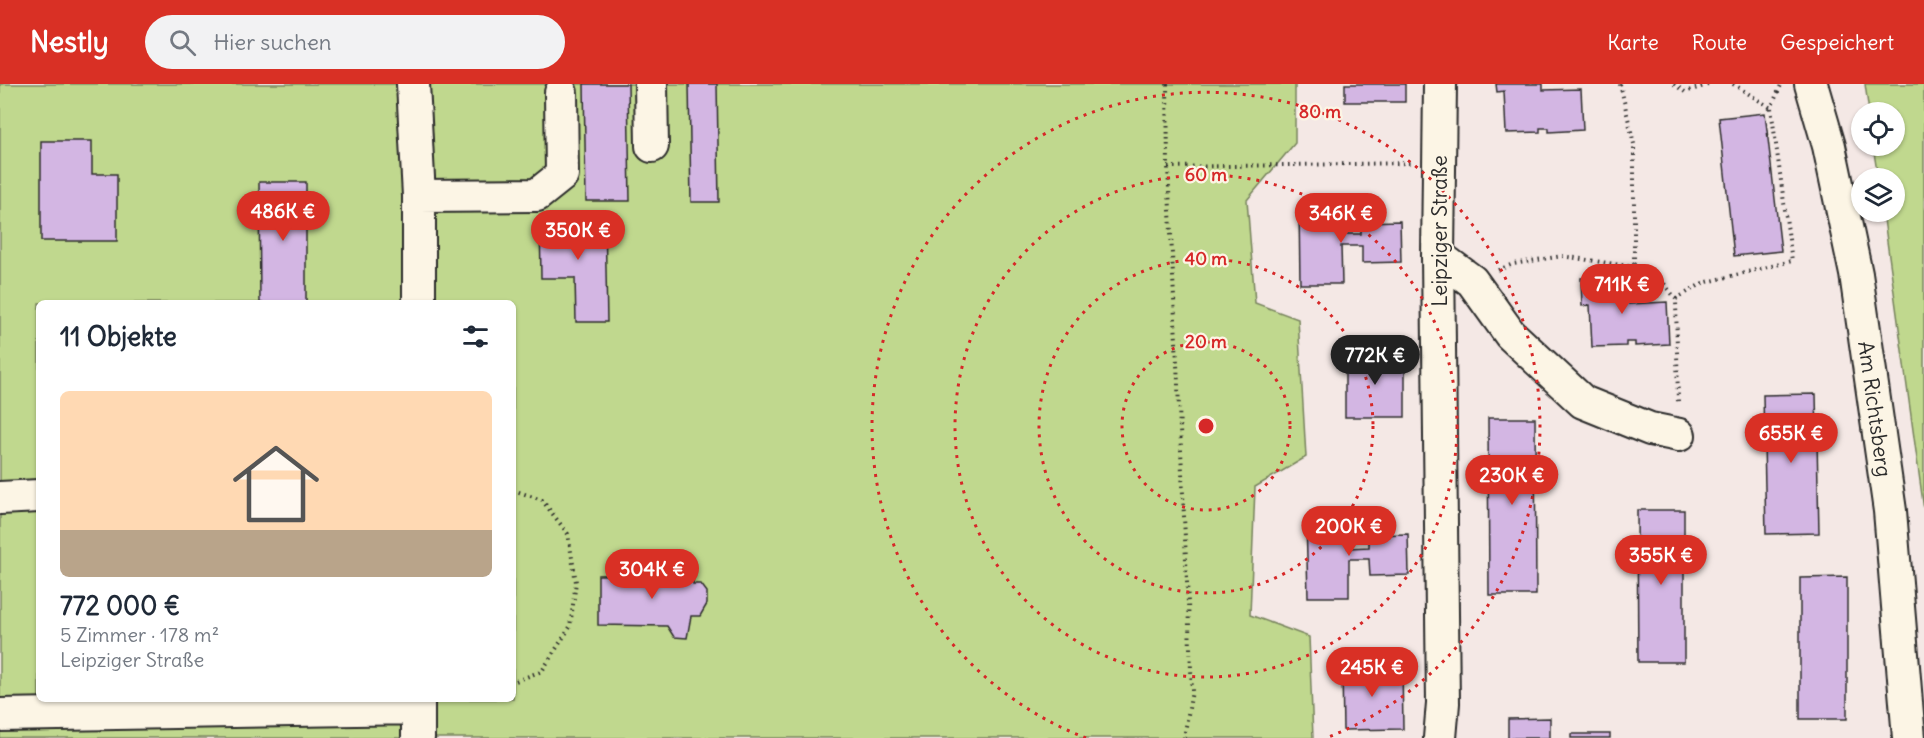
<!DOCTYPE html>
<html lang="de">
<meta charset="utf-8">
<style>
body{margin:0;font-family:Delius,sans-serif;background:#f2f2f3;color:#1f2937;height:100vh;display:flex;flex-direction:column;font-size:22px;white-space:nowrap}
*{box-sizing:border-box;margin:0}
p{font-size:20px;color:#747a83}
.icon{flex:none;width:33px;height:33px;fill:none;stroke:currentColor;stroke-width:2;stroke-linecap:round;stroke-linejoin:round}
.map{position:relative;flex:1;overflow:hidden}
.details{position:absolute;left:36px;top:216px;width:480px;height:402px;display:flex;flex-direction:column;background:#fff;border-radius:9px;box-shadow:0 2px 4px #0004}
.details>*{flex:none}
.buttons{position:absolute;left:1851px;top:18px;display:grid;gap:12px}
.buttons a{display:grid;place-items:center;width:54px;height:54px;border-radius:50%;background:#fff;box-shadow:0 2px 4px #0004;font-size:30px}
.price{position:absolute;translate:-50% -51px;padding:0 14px;border-radius:21px;background:#d93025;color:#fff;font-size:20px;line-height:39px;filter:drop-shadow(0 2px 3px #0008)}
.price::after{content:'';position:absolute;left:50%;top:36px;width:18px;height:14px;margin-left:-9px;background:inherit;clip-path:polygon(0 0,100% 0,50% 100%)}
.price.active{background:#222;color:#fff}
ul{padding:0;list-style:none}
li{display:grid;align-content:center;gap:12px;height:318px;padding:0 24px}
li span{display:grid;place-items:center;height:186px;border-radius:9px;color:#555}
li>.icon{margin-inline-start:auto}
span .icon{width:108px;height:108px;fill:#fffc;stroke-width:1}
li b{font-size:26px}
h2{display:flex;justify-content:space-between;align-items:center;height:72px;padding:0 24px;font-size:26px}
header{display:flex;align-items:center;gap:36px;box-sizing:border-box;height:84px;padding:0 30px;background:#d93025;color:#fff}
header strong{font-size:28px}
nav{display:flex;gap:33px;margin-inline-start:auto;font-size:21px}
.search{width:420px;height:54px;background:#f2f2f3;display:flex;align-items:center;gap:15px;box-sizing:border-box;padding:0 21px;border-radius:33px;color:#747a83;font-size:22px}
.map>svg:first-child{display:block}
.green{fill:#c0d88e;stroke:#76825c;stroke-width:1.5;fill-rule:evenodd}
.building{fill:#d3b6e3;stroke:#2b2b2b;stroke-width:1.5}
.lines{fill:none;stroke-linecap:round;stroke-linejoin:round}
.minor-casing{stroke:#2b2b2b;stroke-width:36}
.path{stroke:#2b2b2b;stroke-width:4;stroke-dasharray:1.5 4.5;stroke-linecap:butt}
.minor{stroke:#fcf5e5;stroke-width:32}
.ring{fill:none;stroke:#d62828;stroke-width:3;stroke-dasharray:3 6}
.labels{text-anchor:middle;dominant-baseline:central;stroke-width:4.5;stroke-linejoin:round;paint-order:stroke}
.street-label{font-size:21px;fill:#2b2b2b;stroke:#fcf5e5}
.centre{fill:#d62828;stroke:#fcf5e5;stroke-width:3}
.ring-label{font-size:18px;text-anchor:middle;font-weight:bold;fill:#d62828;stroke:#fcf5e5;stroke-width:4.5;stroke-linejoin:round;paint-order:stroke}
</style>
<header>
<strong>Nestly</strong>
<div class="search"><svg class="icon" aria-label="search" viewBox="0 0 24 24"><circle cx="10" cy="10" r="6"/><path d="M15 15l6 6"/></svg>Hier suchen</div>
<nav><a>Karte</a><a>Route</a><a>Gespeichert</a></nav>
</header>
<div class="map">
<svg width="1924" height="654" viewBox="0 0 1924 654">
<rect width="100%" height="100%" fill="#f4e8e5"/>
<filter id="ink" filterUnits="userSpaceOnUse"><feTurbulence type="fractalNoise" baseFrequency=".0167" numOctaves="2"/><feDisplacementMap in="SourceGraphic" scale="12" xChannelSelector="R" yChannelSelector="G"/><feConvolveMatrix kernelMatrix="1 2 1 2 8 2 1 2 1" color-interpolation-filters="sRGB"/></filter>
<g filter="url(#ink)">
<path class="green" d="M0,0H1295V59L1247,116L1255,219L1298,235L1306,373L1255,403L1250,531L1309,553L1313,654H0ZM39,219H513V615H39Z
M1865,0H1924V426L1883,128H1894V94H1878L1873,62H1894V28H1869Z"/>
<path class="building" d="M584,0H628L630,117H586Z
M689,0H717L719,118H691Z
M1345,0H1405V18H1345Z
M1496,0H1543V6L1581,5L1583,46L1549,48V44H1540V48L1506,49L1504,7L1497,8Z
M1765,29L1781,167L1734,172L1719,34Z
M41,57H92V90H117V157H41Z
M259,98H306V219H260Z
M1299,122H1340L1341,150H1361V138L1400,137L1401,178L1362,179V162H1341L1342,200H1300Z
M605,133L607,238H576L575,194H541L540,134Z
M1628,192L1629,220L1667,218L1669,260L1635,262V258H1626V262L1592,263L1590,221L1582,222L1581,194Z
M1345,271H1405V333H1345Z
M1816,310L1819,449L1766,450L1763,311Z
M1488,334H1535L1536,511H1489Z
M1637,426H1684V578H1638Z
M1306,435H1348V464L1369,463V451L1408,450L1409,491L1370,492L1369,475H1349V513H1308Z
M687,480L693,490V500H701L707,508V520L700,532H691L687,554L674,553L667,542L598,541V491L666,490L675,481Z
M1847,493V635H1800V494Z
M1402,583L1403,645L1343,646L1342,584Z
M1550,634V654H1508V635Z
M1571,650H1610V654H1571Z"/>
<g class="lines">
<g class="minor-casing">
<path id="minor" d="M413,0L419,112V219
M651,0L652,62
M1811,0L1829,62L1856,190L1890,427L1909,654
M419,112L537,111L562,91L561,9
M1438,172L1472,197L1510,250L1583,318L1650,345L1679,351
M0,414L39,412
M418,615V654
M0,631L418,624
M1440,654L1443,619L1438,172L1440,0"/>
</g>
<path class="path" d="M1167,0L1168,83L1192,607L1184,654
M1620,0L1634,60V183
M1674,0L1685,8L1711,0
M1733,0L1771,24
M1168,83L1411,79
M1498,186L1513,180L1562,172L1634,183L1659,193L1676,215L1678,320
M1676,215L1703,199L1792,177L1771,24L1781,1
M513,406L542,416L568,450L576,498L570,543L542,587L513,598"/>
<use href="#minor" class="minor"/>
</g>
</g>
<g class="ring">
<circle cx="1206" cy="342" r="84"/>
<circle cx="1206" cy="342" r="167"/>
<circle cx="1206" cy="342" r="251"/>
<path d="M1086 654A334 334 0 1 1 1326 654"/>
</g>
<g class="labels">
<g class="street-label">
<text transform="translate(1439 147) rotate(-90)">Leipziger Straße</text>
<text transform="translate(1875 325) rotate(82)">Am Richtsberg</text>
</g>
</g>
<circle cx="1206" cy="342" r="9" class="centre"/>
<g class="ring-label">
<text x="1320" y="34">80 m</text>
<text x="1206" y="97">60 m</text>
<text x="1206" y="181">40 m</text>
<text x="1206" y="264">20 m</text>
</g>
</svg>
<div class="buttons">
<a><svg class="icon" aria-label="locate" viewBox="0 0 24 24"><circle cx="12" cy="12" r="6"/><path d="M12 2v4M12 18v4M2 12h4M18 12h4"/></svg></a>
<a><svg class="icon" aria-label="layers" viewBox="0 0 24 24"><path d="M12 4l9 5-9 5-9-5zM3 14l9 5 9-5"/></svg></a>
</div>
<b class="price" style="left:283px;top:158px">486K €</b>
<b class="price" style="left:1341px;top:160px">346K €</b>
<b class="price" style="left:578px;top:177px">350K €</b>
<b class="price" style="left:1622px;top:231px">711K €</b>
<b class="price active" style="left:1375px;top:302px">772K €</b>
<b class="price" style="left:1791px;top:380px">655K €</b>
<b class="price" style="left:1512px;top:422px">230K €</b>
<b class="price" style="left:1349px;top:473px">200K €</b>
<b class="price" style="left:1661px;top:502px">355K €</b>
<b class="price" style="left:652px;top:516px">304K €</b>
<b class="price" style="left:1372px;top:614px">245K €</b>
<section class="details">
<h2>11 Objekte<svg class="icon" aria-label="filters" viewBox="0 0 24 24"><path d="M4 7h16M4 17h16"/><circle cx="9" cy="7" r="2"/><circle cx="15" cy="17" r="2"/></svg></h2>
<ul>
<li><span style="background:linear-gradient(#ffd9b3 75%,#b9a48a 0)"><svg class="icon" aria-label="home" viewBox="0 0 24 24"><path d="M3 11l9-7 9 7M6 9v11h12V9"/></svg></span><div><b>772 000 €</b><p>5 Zimmer · 178 m²</p><p>Leipziger Straße</p></div></li>
</ul>
</section>
</div>
